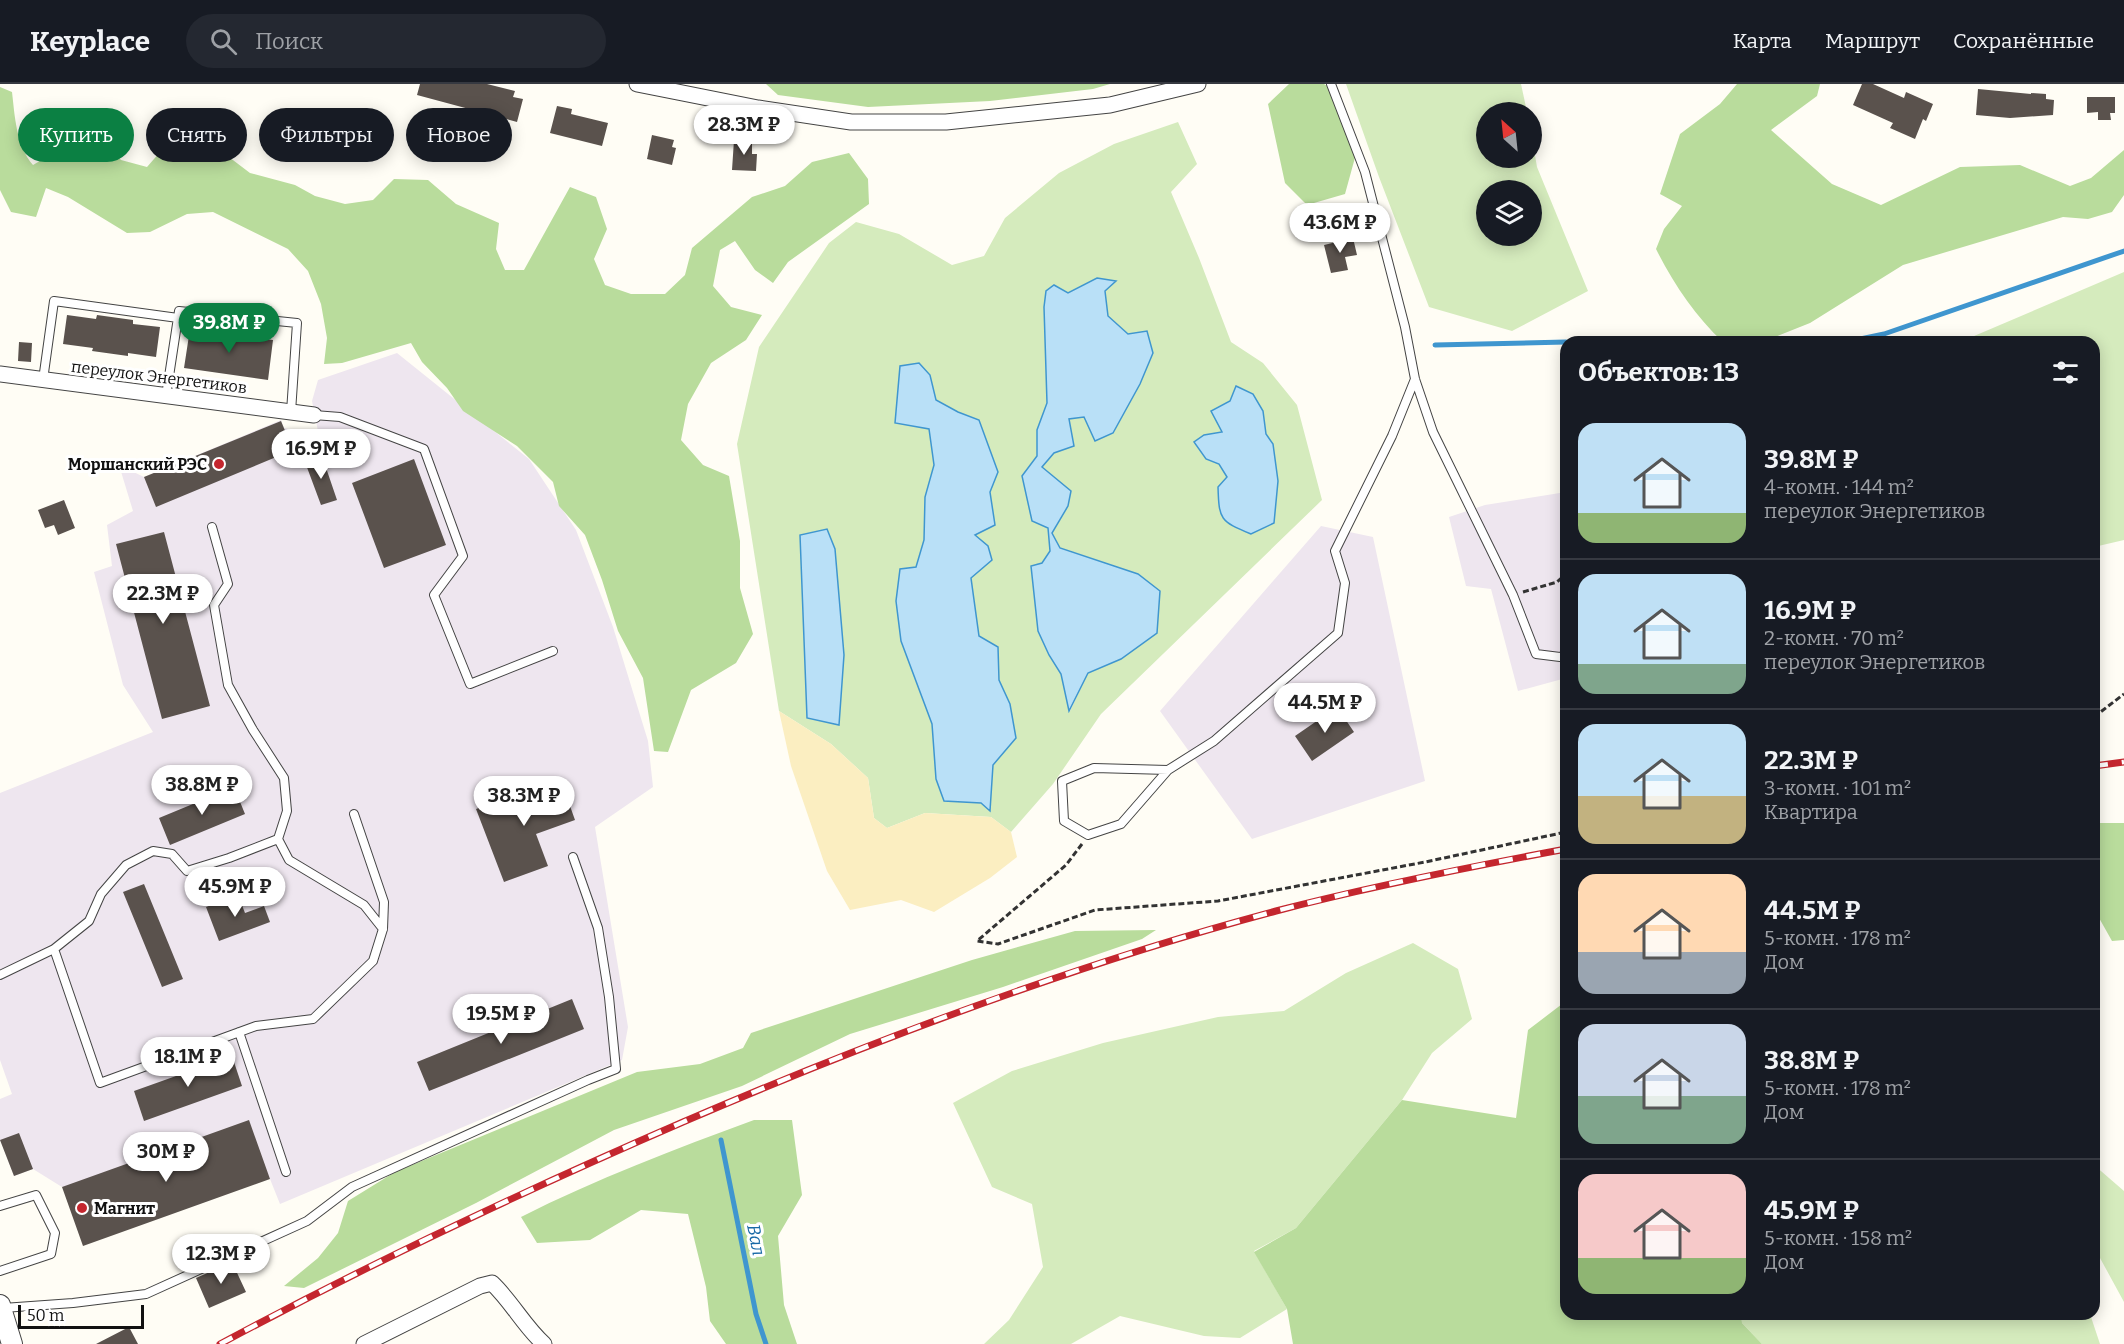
<!DOCTYPE html>
<html lang="ru">
<meta charset="utf-8">
<style>
body{margin:0;font-family:Bitter,serif;background:#242831;color:#f1f3f6;height:100vh;display:flex;flex-direction:column;font-size:22px;white-space:nowrap}
*{box-sizing:border-box;margin:0}
p{font-size:20px;color:#9ea1a6}
.icon{flex:none;width:33px;height:33px;fill:none;stroke:currentColor;stroke-width:2;stroke-linecap:round;stroke-linejoin:round}
.map{position:relative;flex:1;overflow:hidden}
.drawer{position:absolute;left:1560px;top:252px;width:540px;height:984px;display:flex;flex-direction:column;background:#171b24;border-radius:18px;box-shadow:0 3px 15px #0003}
.drawer>*{flex:none}
.guide{position:absolute;left:18px;top:24px;width:570px;height:54px;display:flex;gap:12px}
.needle{width:39px;rotate:333deg}
.fabs{position:absolute;left:1476px;top:18px;display:grid;gap:12px}
.fabs a{display:grid;place-items:center;width:66px;height:66px;border-radius:50%;background:#171b24;box-shadow:0 3px 15px #0003;font-size:30px}
.scale{position:absolute;left:18px;bottom:15px;width:126px;box-sizing:border-box;padding-left:6px;border:3px solid #111;border-top:0;font-size:16px;line-height:21px;white-space:nowrap;color:#111;-webkit-text-stroke:4px #fff;paint-order:stroke}
.price{position:absolute;translate:-50% -51px;padding:0 14px;border-radius:21px;background:#fff;color:#222;font-size:20px;line-height:39px;filter:drop-shadow(0 2px 3px #0008)}
.price::after{content:'';position:absolute;left:50%;top:36px;width:18px;height:14px;margin-left:-9px;background:inherit;clip-path:polygon(0 0,100% 0,50% 100%)}
.price.active{background:#0b8043;color:#fff}
ul{padding:0;list-style:none}
li{display:flex;align-items:center;gap:18px;height:150px;padding:0 18px}
li+li{border-top:2px solid #363941}
li span{display:grid;place-items:center;flex:none;width:168px;height:120px;border-radius:18px;color:#555}
li>.icon{margin-inline-start:auto}
span .icon{width:72px;height:72px;fill:#fffc;stroke-width:1}
li b{font-size:26px}
h2{display:flex;justify-content:space-between;align-items:center;height:72px;padding:0 18px;font-size:26px}
.pill{padding:0 21px;border-radius:27px;background:#171b24;box-shadow:0 3px 15px #0003;font-size:21px;line-height:54px}
.pill.active{background:#0b8043;color:#fff}
header{display:flex;align-items:center;gap:36px;box-sizing:border-box;height:84px;padding:0 30px;background:#171b24;border-bottom:2px solid #363941}
header strong{font-size:28px}
nav{display:flex;gap:33px;margin-inline-start:auto;font-size:21px}
.search{width:420px;height:54px;background:#242831;display:flex;align-items:center;gap:15px;box-sizing:border-box;padding:0 21px;border-radius:33px;color:#9ea1a6;font-size:22px}
.map>svg:first-child{display:block}
.industrial{fill:#eee6ef}
.green{fill:#d5ebbd;fill-rule:evenodd}
.forest{fill:#b9dc9c}
.sand{fill:#fbeec1}
.water{fill:#b9e0f7;stroke:#3f96cf;stroke-width:1.5}
.lines{fill:none;stroke-linecap:round;stroke-linejoin:round}
.stream{stroke:#3f96cf;stroke-width:5}
.building{fill:#5a524d}
.service-casing{stroke:#444;stroke-width:10}
.minor-casing{stroke:#444;stroke-width:17}
.tertiary-casing{stroke:#444;stroke-width:22}
.path{stroke:#333;stroke-width:3;stroke-dasharray:6 3;stroke-linecap:butt}
.service{stroke:#fff;stroke-width:8}
.minor{stroke:#fff;stroke-width:15}
.tertiary{stroke:#fff;stroke-width:20}
.rail-casing{stroke:#c4262e;stroke-width:7}
.rail{stroke:#fff;stroke-width:4.5;stroke-dasharray:14;stroke-linecap:butt}
.poi-dot{fill:#c4262e;stroke:#fff;stroke-width:2}
.labels{text-anchor:middle;dominant-baseline:central;stroke-width:6;stroke-linejoin:round;paint-order:stroke}
.street-label{font-size:16px;fill:#111;stroke:#fff}
.poi-label{font-size:16px;font-weight:bold;fill:#111;stroke:#fff;text-anchor:end}
.water-label{font-size:18px;font-style:italic;fill:#1768a6;stroke:#fff}
</style>
<header>
<strong>Keyplace</strong>
<div class="search"><svg class="icon" aria-label="search" viewBox="0 0 24 24"><circle cx="10" cy="10" r="6"/><path d="M15 15l6 6"/></svg>Поиск</div>
<nav><a>Карта</a><a>Маршрут</a><a>Сохранённые</a></nav>
</header>
<div class="map">
<svg width="2124" height="1260" viewBox="0 0 2124 1260">
<rect width="100%" height="100%" fill="#fffdf5"/>
<path class="industrial" d="M397,269L529,375L576,446L613,543L648,657L653,703L595,743L628,943L622,976L280,1120L270,1095L62,1103L33,1085L14,1092L0,1056V1015L12,1010L0,976V709L153,648L123,601L94,488L112,482L107,441L133,427L119,381L144,393L281,336L284,344L319,352L312,317L318,296Z
M1566,408V594L1518,607L1491,505L1466,502L1449,433L1485,421Z
M1321,442L1373,453L1425,697L1252,755L1160,627Z"/>
<path class="green" d="M1346,0H1521L1527,28H1486V74H1532V54L1537,83L1588,207L1512,247L1429,223L1379,93ZM1532,106V152H1486V106Z
M1178,38L1197,80L1171,108L1199,174L1231,258L1263,279L1297,321L1322,416L1101,630L1053,700L1011,748L991,733L925,729L887,744L874,734L868,694L831,660L779,627L737,360L759,263L829,159L856,138L899,150L952,181L984,172L1005,134L1059,89L1114,60ZM1097,194L1115,197L1105,207L1108,232L1128,250L1084,333L1069,335L1054,369L1041,383L1068,422L1052,449L1060,464L1138,490L1121,575L1088,589L1070,627L1061,590L1049,571L1038,547L1031,482L1042,480L1050,467L1048,443L1022,392L1037,372V346L1047,319L1044,223ZM930,291L936,316L958,328L979,336L998,388L990,408L995,441L974,451L971,494L979,552L998,564L999,596L1010,620L1016,654L993,681L981,719L944,717L936,695L932,640L901,557L900,485L916,483L924,456L925,413L934,381L929,345L896,339ZM1236,302L1263,327L1266,350L1273,360L1227,393L1204,351L1222,348L1216,325L1230,317ZM826,445L807,635L800,451Z
M2124,188V456L2094,463V258H1960Z
M1413,859L1458,885L1472,935L1432,969L1402,1016L1296,1144L1254,1167L1287,1225L1240,1254L1204,1252L1120,1232L1071,1260H984L1009,1236L1043,1183L1032,1120L992,1103L953,1019L1012,987L1103,959L1218,933L1284,927L1346,889Z
M2094,1081L2124,1107V1218L2094,1163Z
M1741,1230H2090L2100,1260H1762L1742,1239Z"/>
<path class="forest" d="M766,0H1110L1093,5L990,17L868,23L778,11Z
M1289,0H1324L1332,5L1356,70L1345,110L1307,121L1285,99L1268,20Z
M1737,0H1820L1817,12L1771,46L1832,100L1881,121L1960,83L2020,81L2070,102L2091,94L2124,66V111L2112,128L2088,135L2063,133L1903,181L1810,239L1762,258H1723C1695,232 1673,199 1656,165L1664,145L1682,122L1660,110L1680,50L1720,20Z
M0,3L12,8C15,33 16,61 33,81L60,65L79,48L98,51L121,76L147,83L175,51L196,48L250,89L295,101L315,112L345,120L373,116L394,95L428,96L456,120L499,139L496,165L505,186H524L570,103L596,113L607,145L594,175L605,201L631,210H665L685,191L692,164L752,113L785,102L812,78L849,69L868,95L869,120L788,178L773,199L755,186L735,157L720,166L713,202L731,223L762,231L746,256L711,279L688,320L681,356L703,381L729,392L740,457V504L753,550L736,579L691,606L668,668L654,667L643,594L618,547L602,496L585,451L559,422L553,398L517,362L463,327L447,304L422,278L411,259L342,279L324,280L327,254L321,220L308,187L288,165L213,128L187,130L150,148L127,149L68,113L46,104L36,133L11,128L0,106Z
M2094,739H2124V856L2112,857L2094,825Z
M1156,846L1142,855L1003,903L850,950L742,1002L614,1046L476,1119L304,1204L284,1202L318,1174L338,1149L348,1117L395,1088L637,988L700,980L743,964L751,949L972,876L1075,847Z
M1566,917V1230H1741L1742,1239L1762,1260H1293L1287,1225L1254,1168L1296,1144L1402,1016L1516,1034L1528,946Z
M754,1036H792L802,1111L778,1152L784,1221L797,1260H726L710,1237L706,1203L688,1130L641,1126L590,1156L537,1159L521,1133C596,1095 675,1065 754,1036Z"/>
<path class="sand" d="M779,627L831,660L868,694L874,734L887,744L925,729L991,733L1011,748L1017,773L990,794L934,828L901,816L850,826L827,787L791,682Z"/>
<path class="water" d="M1097,194L1116,197L1105,207L1108,232L1128,250L1147,247L1153,269L1140,300L1113,349L1095,357L1084,333L1069,335L1074,362L1054,369L1042,383L1071,407L1068,422L1052,449L1060,464L1138,490L1160,507L1157,549L1121,575L1088,589L1069,627L1061,590L1049,571L1038,547L1031,482L1042,479L1050,467L1048,444L1032,437L1022,392L1037,372V346L1047,319L1044,223L1046,207L1054,201L1068,209Z
M919,279L930,291L936,316L958,328L979,336L998,388L990,408L995,441L975,451L988,462L992,476L971,494L979,552L998,563L999,596L1010,620L1016,654L993,681L990,727L981,719L944,717L936,695L932,640L901,557L896,517L900,485L916,483L924,456L925,413L934,381L929,345L895,339L900,282Z
M1236,302L1253,310L1263,327L1266,350L1273,360L1278,397L1274,439L1251,450C1220,437 1219,436 1218,403L1227,393L1219,380L1206,375L1194,358L1204,351L1222,348L1211,327L1230,317Z
M827,445L835,465L844,571L839,641L807,634L800,451Z"/>
<g class="lines">
<path class="stream" d="M1574,258H1647
M1846,258L1884,250L2124,167
M1435,261L1566,258
M721,1056L756,1230L766,1260"/>
</g>
<path class="building" d="M420,0H487L515,7L513,13L523,15L517,38L417,11Z
M1862,0H1873L1904,14L1906,8L1933,20L1926,37L1923,35L1915,55L1890,44L1893,39L1853,21Z
M1978,5L2031,10V9L2046,10V15L2054,16L2053,31L2010,34L1976,31Z
M2087,13H2115V29H2110L2111,36H2098V28L2087,29Z
M557,22L572,25L571,30L608,39L602,62L550,49Z
M652,51L674,56L672,63L676,64L672,81L647,75Z
M734,56L752,57V70H757L756,87L732,86Z
M1353,154L1357,171L1345,173L1348,186L1331,189L1324,161Z
M67,231L96,235L97,231L133,236V240L160,243L156,273L128,269V272L92,267L93,264L63,260Z
M190,245L273,256L268,296L184,284Z
M19,258L32,259L31,278L18,277Z
M281,337L293,366L156,423L144,393Z
M322,372L337,416L321,421L305,378Z
M414,375L446,461L384,484L352,399Z
M64,416L75,444L58,451L54,441L45,444L38,426Z
M164,448L210,622L162,635L116,460Z
M1337,623L1354,648L1312,677L1295,652Z
M560,694L575,736L536,750L548,782L504,798L476,725Z
M234,703L245,730L170,761L159,734Z
M144,800L183,895L162,903L123,808Z
M238,811L245,829L264,822L270,838L219,857L206,823Z
M572,915L584,945L429,1007L417,978Z
M232,972L242,1002L144,1037L134,1007Z
M249,1036L270,1095L83,1162L62,1103Z
M19,1049L33,1085L14,1092L0,1056Z
M232,1178L246,1208L209,1224L196,1194Z
M129,1243L138,1260H96Z"/>
<g class="lines">
<g class="service-casing">
<path id="service" d="M1331,0L1365,88L1405,243L1415,295L1433,348L1513,511L1536,570L1560,573L1566,571
M43,296L54,217L178,234
M166,312L179,227L297,239L291,328
M314,331L340,333L424,365L463,472L434,511L470,600L553,567
M1168,686L1094,684L1062,697L1064,737L1088,751L1121,740L1168,686L1214,657L1338,549L1345,499L1335,467L1392,352L1415,295
M278,755L289,776L364,821L383,845
M54,865L100,999L256,942L313,935L373,877L383,845L384,818L354,730
M0,891L54,865L89,837L101,810L126,781L153,767L172,770L187,787L229,774L278,755L287,727L284,694L253,646L228,601L214,521L228,500L212,443
M239,948L286,1088
M0,1122L36,1111L55,1149L51,1170L0,1187
M3,1224L73,1219L146,1210L307,1137L352,1103L588,996L616,985L609,913L598,844L573,773"/>
</g>
<g class="minor-casing">
<path id="minor" d="M637,0L758,24L851,38H946L1110,21L1198,0
M0,290L314,331
M364,1260L480,1202L492,1199C512,1218 524,1242 544,1260"/>
</g>
<g class="tertiary-casing">
<path id="tertiary" d="M0,1221L12,1260"/>
</g>
<path class="path" d="M2094,495L2099,494
M1523,508L1557,498L1566,490
M2094,633L2124,610
M1082,760L1066,781L977,857L998,860L1095,826L1218,817L1425,778L1566,748"/>
<use href="#service" class="service"/>
<use href="#minor" class="minor"/>
<use href="#tertiary" class="tertiary"/>
<g class="rail-casing">
<path id="rail" d="M2094,682L2124,678
M220,1260C371,1179 526,1106 683,1038C876,955 1073,881 1276,827C1372,802 1469,783 1566,765"/>
</g>
<use href="#rail" class="rail"/>
</g>
<g class="poi-dot">
<circle cx="219" cy="380" r="6"/>
<circle cx="82" cy="1124" r="6"/>
</g>
<g class="labels">
<g class="street-label">
<text transform="translate(159 293) rotate(7)">переулок Энергетиков</text>
</g>
<g class="poi-label">
<text x="207" y="380">Моршанский РЭС</text>
<text x="94" y="1124" text-anchor="start">Магнит</text>
</g>
<g class="water-label">
<text transform="translate(756 1156) rotate(79)">Вал</text>
</g>
</g>
</svg>
<div class="fabs">
<a><svg class="needle" viewBox="-14 -14 28 28"><path d="M0-13l5 13h-10z" fill="#e53935"/><path d="M0 13l5-13h-10z" fill="#9ea1a6"/></svg></a>
<a><svg class="icon" aria-label="layers" viewBox="0 0 24 24"><path d="M12 4l9 5-9 5-9-5zM3 14l9 5 9-5"/></svg></a>
</div>
<div class="scale">50 m</div>
<b class="price" style="left:744px;top:72px">28.3M ₽</b>
<b class="price" style="left:1340px;top:170px">43.6M ₽</b>
<b class="price active" style="left:229px;top:270px">39.8M ₽</b>
<b class="price" style="left:321px;top:396px">16.9M ₽</b>
<b class="price" style="left:163px;top:541px">22.3M ₽</b>
<b class="price" style="left:1325px;top:650px">44.5M ₽</b>
<b class="price" style="left:202px;top:732px">38.8M ₽</b>
<b class="price" style="left:524px;top:743px">38.3M ₽</b>
<b class="price" style="left:235px;top:834px">45.9M ₽</b>
<b class="price" style="left:501px;top:961px">19.5M ₽</b>
<b class="price" style="left:188px;top:1004px">18.1M ₽</b>
<b class="price" style="left:166px;top:1099px">30M ₽</b>
<b class="price" style="left:221px;top:1201px">12.3M ₽</b>
<div class="guide">
<a class="pill active">Купить</a>
<a class="pill">Снять</a>
<a class="pill">Фильтры</a>
<a class="pill">Новое</a>
</div>
<section class="drawer">
<h2>Объектов: 13<svg class="icon" aria-label="filters" viewBox="0 0 24 24"><path d="M4 7h16M4 17h16"/><circle cx="9" cy="7" r="2"/><circle cx="15" cy="17" r="2"/></svg></h2>
<ul>
<li><span style="background:linear-gradient(#bfe0f5 75%,#8fb573 0)"><svg class="icon" aria-label="home" viewBox="0 0 24 24"><path d="M3 11l9-7 9 7M6 9v11h12V9"/></svg></span><div><b>39.8M ₽</b><p>4-комн. · 144 m²</p><p>переулок Энергетиков</p></div></li>
<li><span style="background:linear-gradient(#bfe0f5 75%,#7fa58c 0)"><svg class="icon" aria-label="home" viewBox="0 0 24 24"><path d="M3 11l9-7 9 7M6 9v11h12V9"/></svg></span><div><b>16.9M ₽</b><p>2-комн. · 70 m²</p><p>переулок Энергетиков</p></div></li>
<li><span style="background:linear-gradient(#bfe0f5 60%,#c2b280 0)"><svg class="icon" aria-label="home" viewBox="0 0 24 24"><path d="M3 11l9-7 9 7M6 9v11h12V9"/></svg></span><div><b>22.3M ₽</b><p>3-комн. · 101 m²</p><p>Квартира</p></div></li>
<li><span style="background:linear-gradient(#ffd9b3 65%,#9aa5b1 0)"><svg class="icon" aria-label="home" viewBox="0 0 24 24"><path d="M3 11l9-7 9 7M6 9v11h12V9"/></svg></span><div><b>44.5M ₽</b><p>5-комн. · 178 m²</p><p>Дом</p></div></li>
<li><span style="background:linear-gradient(#c9d6e8 60%,#7fa58c 0)"><svg class="icon" aria-label="home" viewBox="0 0 24 24"><path d="M3 11l9-7 9 7M6 9v11h12V9"/></svg></span><div><b>38.8M ₽</b><p>5-комн. · 178 m²</p><p>Дом</p></div></li>
<li><span style="background:linear-gradient(#f6c9c9 70%,#8fb573 0)"><svg class="icon" aria-label="home" viewBox="0 0 24 24"><path d="M3 11l9-7 9 7M6 9v11h12V9"/></svg></span><div><b>45.9M ₽</b><p>5-комн. · 158 m²</p><p>Дом</p></div></li>
</ul>
</section>
</div>
